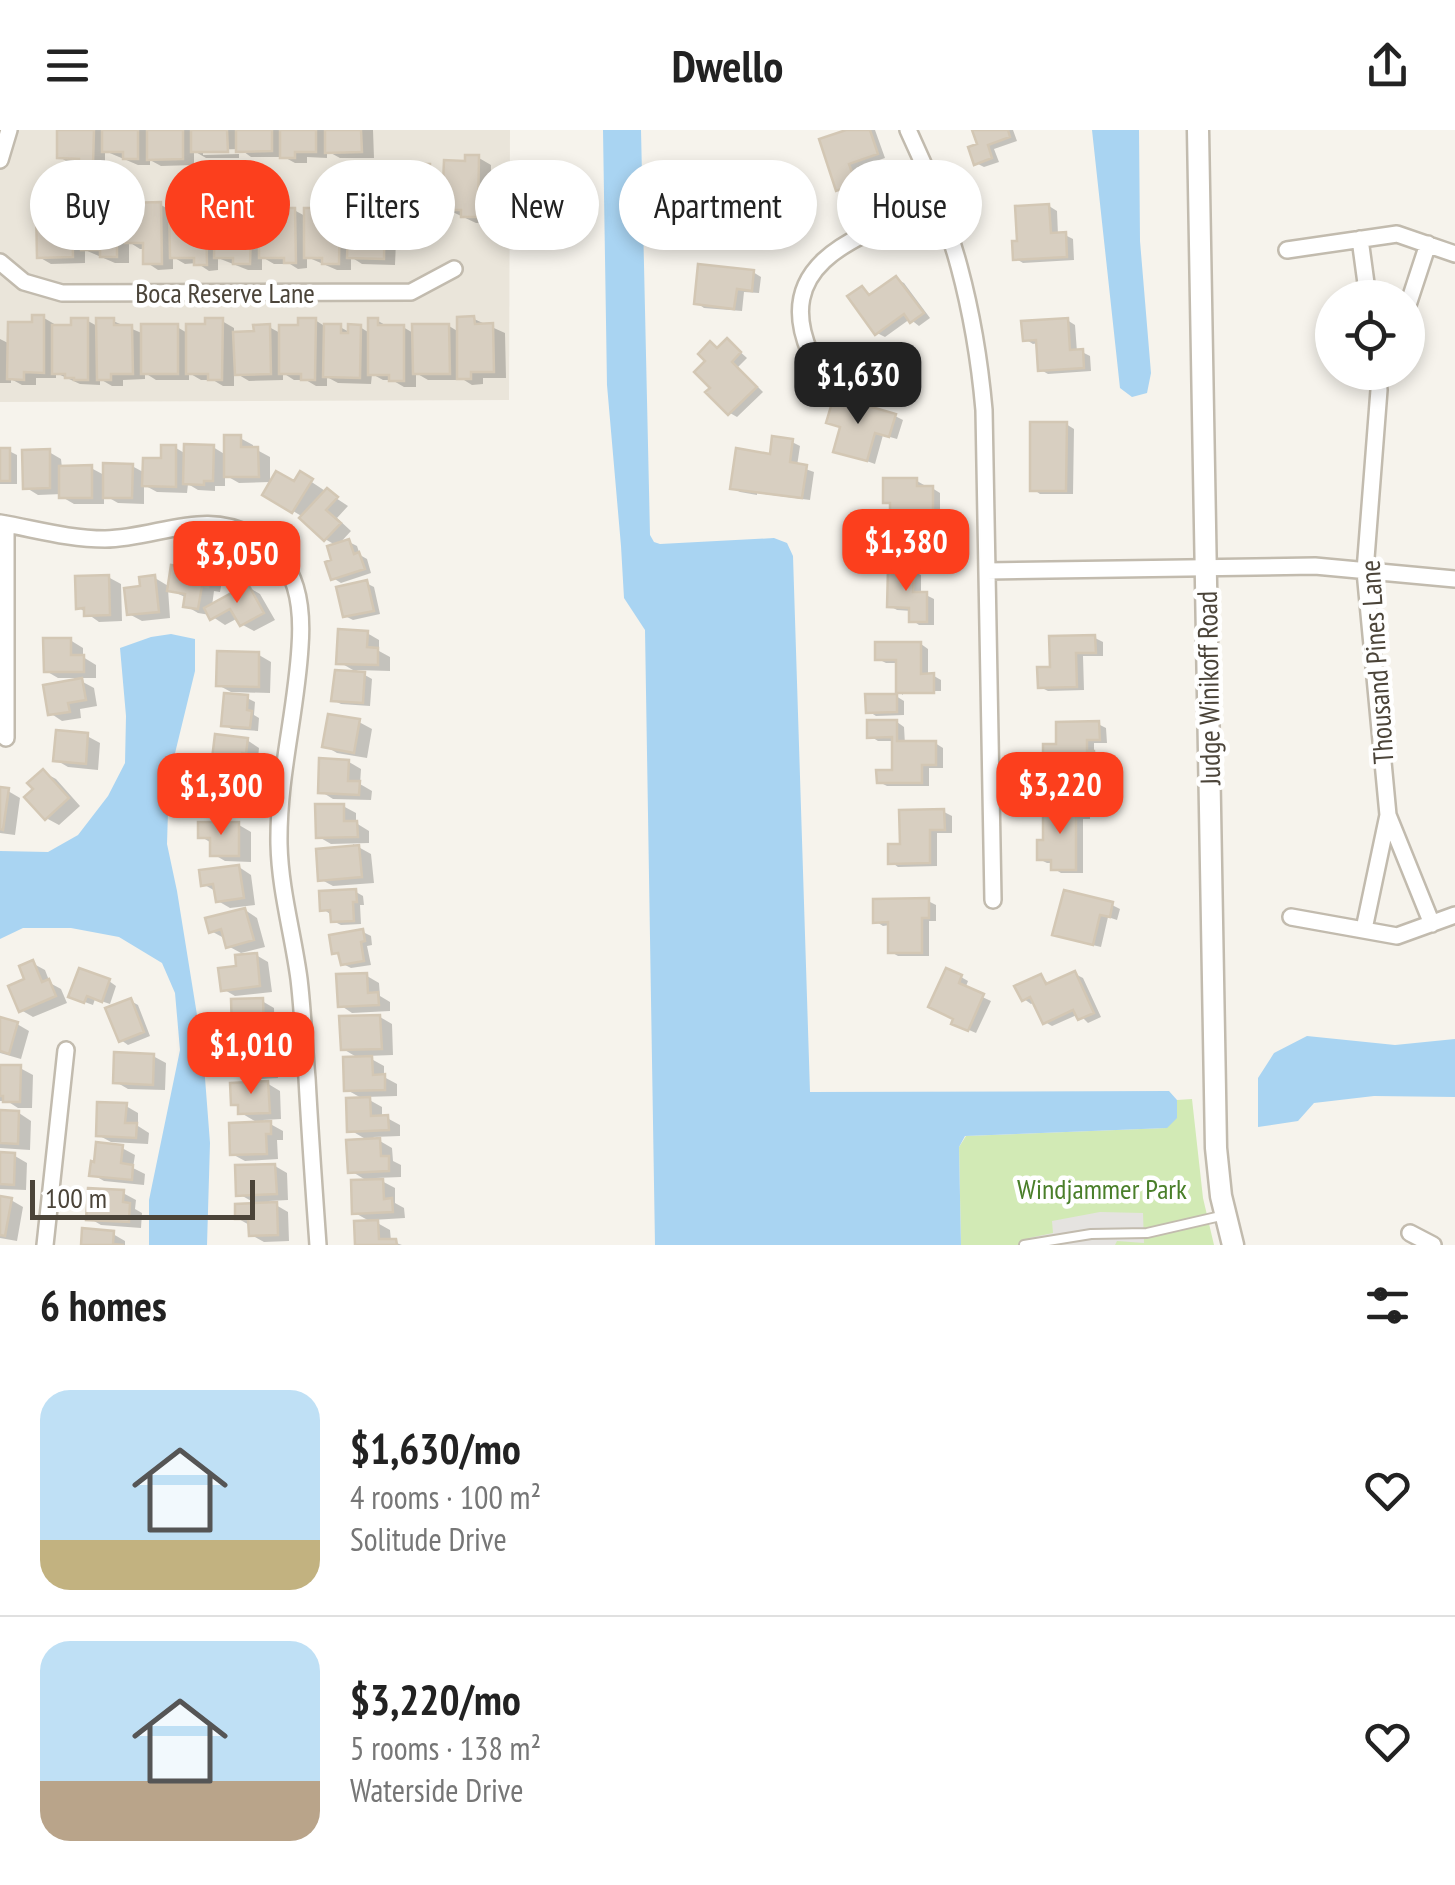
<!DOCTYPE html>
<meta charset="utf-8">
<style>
body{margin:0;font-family:"PT Sans Narrow",sans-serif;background:#f6f6f6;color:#222;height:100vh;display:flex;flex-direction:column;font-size:38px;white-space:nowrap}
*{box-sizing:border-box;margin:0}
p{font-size:32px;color:#767676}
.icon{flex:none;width:55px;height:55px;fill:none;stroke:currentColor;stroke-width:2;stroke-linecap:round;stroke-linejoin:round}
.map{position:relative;height:1115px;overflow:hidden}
.drawer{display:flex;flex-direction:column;background:#fff;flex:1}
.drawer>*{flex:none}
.guide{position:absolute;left:30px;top:30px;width:1395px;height:90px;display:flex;gap:20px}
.buttons{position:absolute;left:1315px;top:150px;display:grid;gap:20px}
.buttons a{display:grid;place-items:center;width:110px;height:110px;border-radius:50%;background:#fff;box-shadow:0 5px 15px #0003;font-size:50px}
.scale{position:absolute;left:30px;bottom:25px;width:225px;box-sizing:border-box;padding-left:10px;border:5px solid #4b4439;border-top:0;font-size:28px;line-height:35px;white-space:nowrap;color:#4b4439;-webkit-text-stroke:8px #fff;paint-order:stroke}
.price{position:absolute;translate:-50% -85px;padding:0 22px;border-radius:20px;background:#fc3f1d;color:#fff;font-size:32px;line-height:65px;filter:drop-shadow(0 2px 5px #0008)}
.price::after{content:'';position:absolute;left:50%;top:60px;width:30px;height:22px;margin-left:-15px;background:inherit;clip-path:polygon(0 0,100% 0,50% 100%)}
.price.active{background:#222;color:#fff}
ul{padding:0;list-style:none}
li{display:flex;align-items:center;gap:30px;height:250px;padding:0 40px}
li+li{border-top:2px solid #e0e0e0}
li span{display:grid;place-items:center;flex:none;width:280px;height:200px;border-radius:30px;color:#555}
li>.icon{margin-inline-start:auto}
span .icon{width:120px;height:120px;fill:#fffc;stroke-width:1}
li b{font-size:42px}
h2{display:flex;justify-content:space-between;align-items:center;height:120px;padding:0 40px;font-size:42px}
.tag{padding:0 35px;border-radius:45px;background:#fff;box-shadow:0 5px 15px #0003;font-size:35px;line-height:90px}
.tag.active{background:#fc3f1d;color:#fff}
header{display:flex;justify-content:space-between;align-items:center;height:130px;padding:0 40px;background:#fff;font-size:45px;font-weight:800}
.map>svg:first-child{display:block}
.residential{fill:#eae5da}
.green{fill:#d2eab5}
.parking{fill:#e5e3e0}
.water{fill:#a9d4f2}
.shadow{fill:#0003}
.building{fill:#d8cfc1;stroke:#d3c7b4;stroke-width:2.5}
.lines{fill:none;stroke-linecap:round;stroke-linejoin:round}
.service-casing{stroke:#c2bbae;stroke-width:12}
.minor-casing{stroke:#c2bbae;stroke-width:20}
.tertiary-casing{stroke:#c2bbae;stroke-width:25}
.service{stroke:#fff;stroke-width:8}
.minor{stroke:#fff;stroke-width:15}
.tertiary{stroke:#fff;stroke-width:20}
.labels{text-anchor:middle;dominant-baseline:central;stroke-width:9;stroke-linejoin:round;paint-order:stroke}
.street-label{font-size:28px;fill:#4b4439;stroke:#fff}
.park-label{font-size:28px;fill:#4a7f2a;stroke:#fff}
</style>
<header><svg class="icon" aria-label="menu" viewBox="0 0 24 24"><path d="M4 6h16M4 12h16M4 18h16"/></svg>Dwello<svg class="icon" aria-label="share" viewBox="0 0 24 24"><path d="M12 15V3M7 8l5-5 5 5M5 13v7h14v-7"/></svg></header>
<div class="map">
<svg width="1455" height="1115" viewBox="0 0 1455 1115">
<rect width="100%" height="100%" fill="#f6f3ec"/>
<path class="residential" d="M0,0H510L509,270L0,272Z"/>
<path class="green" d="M1192,969L1203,1068L1214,1115H961L959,1017L966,1006L1166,998L1176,988L1177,970Z"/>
<path class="parking" d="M1100,1082L1143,1083L1144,1113L1117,1111L1115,1115H1029V1108L1053,1103L1052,1091Z"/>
<path class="water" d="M603,0H641L650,405L654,412L660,414L774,408L787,413L793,426L810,962L1169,961L1177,970V988L1167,998L965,1006L959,1017L961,1115H655L645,500L624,468L621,416L607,255Z
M1092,0H1139L1140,111L1151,243L1147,263L1132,267L1120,258Z
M171,504L195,509V541L169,648L167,714L177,761L203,922L210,1013L207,1115H149V1070L180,920L175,863L162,833L119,807L71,798H23L0,809V721L48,722L78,705L108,666L125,633L126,586L120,518L151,507Z
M1307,906L1395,915L1455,909V967L1374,966L1314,973L1298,991L1258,997V948L1274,923Z"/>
<path class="shadow" d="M60,0H373L374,28H340L327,21V28L307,27V33H295L284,27H251L240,19L203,20V25L239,24V28H206L194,21V35L161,36L150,30V35H138L105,21V41H94L83,34H72L59,27Z
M852,0H875L885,28L856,38L862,58L846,63L838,59Z
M974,0H1013L1017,11L994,19L999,32L984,37L976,33L980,16Z
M479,28L491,35L490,93H476L442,77V89H434L423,82V88H410L398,81L429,36L446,46Z
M761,40L769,44L798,75L788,85L779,79L761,96L753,92L742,57Z
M184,73L197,80H205L217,87L251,74L261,80L273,74L284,80H294L307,87L339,75L351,82L363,73L374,80H384L397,87L395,135L362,134L351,127V140H337L307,127V138L298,139L290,134H274L262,127V140H248L218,128V140L209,141L197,133L185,134L173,127V139L158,140L146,132V119H140L129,112V133H115L85,120V133L51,134L39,127L72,80L83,86L116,81L128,87L161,75L172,81Z
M1049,76L1057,81L1058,105H1065L1073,109L1074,130L1023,133L1015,128L1020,113Z
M753,142L761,147L759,163L744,162L742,181L704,178L697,173Z
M896,149L904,153L930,188L919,196L910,189L885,207L877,203L862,158L872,166Z
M44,188L56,195L73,197L88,191L99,197L113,191L144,204L177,197L189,204L222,191L234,198V204H256L269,197L282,204L315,190L326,197H340L351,203L360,197L371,204L378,191L389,197H403L415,204L449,196L459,202L474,189L505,203L506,248H483V254L472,255L464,250H428L416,243V257H404L392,250H383L372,244L371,254L338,253L327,247V256H316L306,250H294L283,243V250L249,251L234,242V256H223L213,250H201L189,243V250H156L145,243V249L123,250V256H112L100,249V255L80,254L56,243V248H36V255H22L11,249V253H0V209L10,214Z
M1067,190L1075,195L1077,222H1082L1090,226L1091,241L1048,244L1041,240L1039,213L1033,214L1025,209Z
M728,211L747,228L738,237L763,262L737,287L730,283L713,258L711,214L719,219Z
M895,286L903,290L897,309L883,305L875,334L836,320L842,298L829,292Z
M1066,294L1074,299L1073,364H1040L1033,359Z
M240,308L253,315V320H257L270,327V352L239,353L225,345V356H215V361L198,360L188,354L187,363L157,362L144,355V374L118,373L104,365V374H74L62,367V364L38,365L25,357L49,322L61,329L62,338H91L106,346L132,336L145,343L176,318L186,324L213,317L226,325Z
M792,312L800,316L797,336L814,342L810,370L757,363V365L740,362L732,358Z
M0,321H9L17,325V354H0Z
M301,345L348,376L337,388L351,401L338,415L349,412L357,416L360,425L367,429L371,443L341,453L333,448L337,416L325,409L303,387L265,364L295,354Z
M917,351L924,355V358H932L940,363V415H921L913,411V402H900L892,398V375L885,371Z
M210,439L223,446L220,462L214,461L212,476L248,457L260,464L275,490L254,501L241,494L238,488L225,495L210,485L198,483L186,476L187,468L168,459L170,488L142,491L129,484L143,458L155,448L170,457Z
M913,441L921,445V465H926L934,469V495H919L912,490V481L897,480L890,476Z
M108,447L121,454L122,491L99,492L78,477Z
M366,453L374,457L380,484L353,490L345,486Z
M367,503L379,510V521L390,527V541L356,540L372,549L370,576L341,574L333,570L360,544L339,532Z
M1095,508L1103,512V526H1083L1084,560L1048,561L1040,557L1053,540Z
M70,510L83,518V527L96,535V548H58L46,541Z
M921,514L928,519V546H934L941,550V561H903V565L899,562L898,533H886L878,529Z
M259,525L271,532L270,563L231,562L218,555Z
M81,551L94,558L97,576L80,579L81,588L62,591L50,583Z
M896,566L904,571V585L876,586L868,581Z
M247,568L255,572L254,585L259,588L258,601L231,599L224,594Z
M359,592L372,599L367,628L337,623L325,616Z
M897,592L904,597L905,614L935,613L943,618V638H929V656H887L879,652L895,642V611H878L870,606Z
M1098,594L1106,598L1107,613H1094V623L1102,628V636L1054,637L1046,632L1059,616Z
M87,606L100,613L98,640L68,637L56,630Z
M247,610L259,618L258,629H254L253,646L226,643L214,636Z
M349,632L361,639L360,654L372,661L371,670L333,669L320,661Z
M43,642L56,649L80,676L59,695L46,688L37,659Z
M239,651L251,658L250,688L224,687L212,680V668L195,660Z
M0,660L8,661L20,668L15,705L0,703Z
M343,676L356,683V693L369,701V713L331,714L319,707Z
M1083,676L1090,681V689H1083V743H1061L1053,738V733H1047L1039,729Z
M944,682L952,686V703H937V736L898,737L891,732L903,717Z
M239,695L251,702V732L225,731L213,724V714L200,706Z
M353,714L371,724L374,753L333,756L320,749L353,718Z
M239,737L251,745L255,775L230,778L218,771L217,762L203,754Z
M356,762L363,766L364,775H360L361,794L341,795L333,791L330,784L323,779Z
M928,771L936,775V791H929V826H898L891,822L890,795L883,796L875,791Z
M1112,775L1120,779L1117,790L1108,787L1101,817L1063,808L1055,804Z
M245,780L257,788L265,817L241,823L228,816L224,808L211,801Z
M363,802L371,806L372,815L367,816L371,835L351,838L343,834L341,826L335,822Z
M256,825L268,832L272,862L235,866L223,859L239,838Z
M32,833L45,840L50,853L61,859L67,873L33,887L21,880Z
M1075,844L1083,848L1101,887L1088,893L1079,884L1052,896L1045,892L1035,872L1031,874L1024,869L1041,846L1050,855Z
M367,846L379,853L380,866L390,872V881L352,883L340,875Z
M961,847L968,851L965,859L991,871L976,903L962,897L956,889L939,881Z
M109,851L116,856L110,874L95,869L93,875L79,870Z
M131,871L138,875L150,906L128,915L121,910Z
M262,871L274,878L275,907L247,908L235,901Z
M380,887L392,894L393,925L366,926L384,936V947L397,954V966L364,967L382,977V988H387L400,995V1006L373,1007L392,1018L393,1031L401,1035V1047L376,1048L395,1058V1073L404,1078L405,1088L372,1090L390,1100L391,1111L402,1115H358L373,1093L355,1083L369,1052L351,1041L369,1011L350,1000L365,970L347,960L360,929L343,919Z
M0,889L17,894L29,901L21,929L0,923Z
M265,914L277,921L278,948L260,949L280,961L281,989L263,990L283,1001V1010H277L278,1029L245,1031L232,1024L260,994L241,983V978L233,974L252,954L232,942Z
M153,926L166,933L165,960L128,959L116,952Z
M20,938L33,945L32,978H18L7,971H0V947Z
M126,976L138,983V996L149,1003L148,1014L111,1012L98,1005Z
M0,983H19L31,991L30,1020L0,1018Z
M122,1018L135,1025L133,1038L145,1044L144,1055L104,1051L92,1044Z
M0,1025L15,1026L27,1033L26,1060L0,1059Z
M275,1036L287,1043L288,1070L269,1071L288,1082L289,1111L264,1112L251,1105V1096L237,1088L258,1075L239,1064Z
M123,1063L136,1070L135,1079L142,1083L141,1098L101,1095L89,1088Z
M0,1068L11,1070L23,1077L17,1111L0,1108Z
M113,1104L125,1111V1115H83Z"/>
<path class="building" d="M57,0H94L93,35H79V29L57,28Z
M102,0H138V29H123V22H102Z
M147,0H183V29L147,30Z
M191,0H227L228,22H191Z
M236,0H272V21L236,22Z
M280,0H316V22H295V28H280Z
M325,0H361L362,22L325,23Z
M846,0H870L878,24L849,34L856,54L836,61L819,9Z
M972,0H1008L1010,7L988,15L992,28L974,35L968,17L977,14Z
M465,25H479L478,87H461V80H442L444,30L465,31Z
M394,34H430L431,83H420L419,74H411V83H395Z
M761,36L792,70L779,82L772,75L752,93L723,63L735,51L740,56Z
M169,70H185V78H206L207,135H194V128H170Z
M349,70L363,71V77L385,78L384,129L347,128Z
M259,71H274V78H295L296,133H284V128H259Z
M161,72L162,134H143V113H125V73Z
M235,72H252L250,134H233V128H214L215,77L235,78Z
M325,72H340L339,134H322V128H304V78H325Z
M1049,74L1051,103L1066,102L1067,127L1013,130L1012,111H1017L1015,76Z
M72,77L73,127L37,128L36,78Z
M117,78V127H100V120H81L80,79Z
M698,134L754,140L752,161L737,159L734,179L694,174Z
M896,146L924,183L910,193L904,184L875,205L847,166L862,156L869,165Z
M32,185H44V243L24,242V250L7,249L8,192H32Z
M474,186L475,194L493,193L494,242H471V249H457V187Z
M71,188H88V250H74V248H65V244H52V195H71Z
M96,188H114V195H132L133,244H111V250H97Z
M205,188H223L222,250H208V244H186V194H205Z
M298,188H316L315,250H301V244H279V195H298Z
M368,188H378V195H404V251H389V245H368Z
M1068,188L1070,220L1083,219L1084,238L1038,241L1036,210L1023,211L1021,191Z
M141,194H178V244H141Z
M270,194L271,244L235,245L233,202L254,201L253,195Z
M324,194H341V203H348V194L361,195L360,248L323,247Z
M412,194H449L450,244H413Z
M727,208L741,222L732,232L757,257L728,285L705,262L710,258L694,242L705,231L698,224L710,211L717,218Z
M834,266L896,284L889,307L875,303L867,331L833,322L840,297L826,293Z
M1030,292H1067L1066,361H1030Z
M224,305H241V317H258L259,347H224Z
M772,306L793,309L790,332L807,335L802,368L730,359L736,318L770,324Z
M184,314L214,315L213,351H204V355L183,354Z
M161,315H176V357L142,356L143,328H161Z
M0,318H10V351H0Z
M50,319V358L23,359L22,320Z
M103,333L133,334L132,368H103Z
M92,335V368H59V336Z
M276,341L294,351L300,341L313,349L292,383L262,365Z
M883,348H917V356H933V412H911V399H890V373H883Z
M327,358L338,367L326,380L341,393L324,411L299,388Z
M349,409L354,424L359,422L365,439L331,450L325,432L331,430L327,416Z
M191,434L211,437L208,457L202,456L198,479L183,477L185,464L167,461L171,435L191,438Z
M888,438H914L913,462H927V492H909V478L887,477Z
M109,445L110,485L84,486V478L76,479L75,446Z
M155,445L159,482L127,485L124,458L140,456L139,447Z
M367,450L374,481L343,487L336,457Z
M248,454L264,483L240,496L230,479L210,490L204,478Z
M338,499L368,501L367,517L378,518V535L336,534Z
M1095,505L1096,523H1076L1077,557L1038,558L1037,537H1050L1049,506Z
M43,508H71V525H84V542H44Z
M875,512H921V544L934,543V563H896V530H875Z
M217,521L259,522V557L216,556Z
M335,540L365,542L363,573L331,571Z
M82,548L86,570L68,573L70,582L48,585L43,555Z
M224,563L248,565L247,580L252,581L250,598L221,596Z
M865,564H897V582L866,583Z
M328,584L360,589L354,623L322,617Z
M867,590H897V611H936V635H922V653H877L876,640H892V607L867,608Z
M1099,591L1100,610H1087V621H1094L1095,633L1043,634V614H1056V592Z
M56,600L88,603L86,634L53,631Z
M215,604L248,608L246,624L242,623L241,640L211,637Z
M319,628L349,630L348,651H360L359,665L318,663Z
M43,639L69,668L45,690L24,667L33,659L27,653Z
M200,647L240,649L238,682L209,681L210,663L192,662L193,654H199Z
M0,657L9,658L3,700L0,699Z
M315,674H344V691H357L358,707L316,708Z
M1057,674H1083V686H1076V740H1051V730H1037V710H1043V681H1057Z
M944,679L945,700H930V733L888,734V714H900L899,680Z
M198,692H239V726H210V708H198Z
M359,715L362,747L318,751L316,719Z
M239,735L244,768L216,772L213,754L201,756L199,740Z
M356,759L357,772H353L354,791L331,792L330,780L320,781L319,761Z
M1064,760L1113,772L1110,787L1100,785L1093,815L1052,805Z
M929,768V788H922V823H888V792L873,793V769Z
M245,778L254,810L226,818L221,799L209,803L205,788Z
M363,799L365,811L361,812L364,831L341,835L338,823L332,824L329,805Z
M257,823L260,856L221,861L218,838L236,836L235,825Z
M33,830L42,852L49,849L56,866L19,882L8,856L24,849L19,836Z
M79,838L110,849L102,872L87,866L84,873L68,867Z
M946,838L962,845L959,853L984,864L968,901L951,894L953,889L928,877Z
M1075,841L1094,883L1078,890L1073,880L1043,894L1030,867L1022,871L1014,856L1041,844L1046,854Z
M367,843L368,863L378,862L379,875L338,877L336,844Z
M131,868L144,902L119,912L105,878Z
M263,868L264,901L232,902L231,869Z
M380,885L382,919L341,920L339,886Z
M0,887L18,892L9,924L0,921Z
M266,911L267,943L229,944L228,912Z
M114,922L154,924L153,955L113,953Z
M372,926L373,945L385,944V960L344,961L343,927Z
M0,935H21L20,972H3V966H0Z
M268,951L270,983L238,984V975H231L230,953Z
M370,967L371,986L388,985L389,1000L347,1002L346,968Z
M97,972L127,973L125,993H137L136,1008L96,1006Z
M0,980L19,981L18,1014L0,1013Z
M271,991V1004H266L267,1024L230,1025L229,993Z
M380,1008L381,1026H389V1041L348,1043L346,1010Z
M96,1012L123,1015L121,1033L133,1035L132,1050L89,1046L91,1031L94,1032Z
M0,1022L15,1023L14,1055L0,1054Z
M275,1034L277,1064L236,1066L235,1035Z
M383,1049L384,1069L392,1068L393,1082L352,1084L351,1050Z
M88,1058L124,1060L123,1072L130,1073L129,1092L86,1090Z
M0,1066L12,1068L5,1106L0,1105Z
M277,1072L278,1105L249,1106L248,1089H235V1074Z
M378,1090L379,1109H396L397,1115H355L354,1091Z
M82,1098L114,1101L113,1114L124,1115H81Z"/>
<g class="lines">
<g class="service-casing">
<path id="service" d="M1024,1115L1091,1104L1147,1103L1225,1085"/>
</g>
<g class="minor-casing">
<path id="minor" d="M908,0C952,92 975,179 984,280L993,770
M0,30L9,0
M1360,109L1368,168
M1287,120L1397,104L1455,124
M0,132L24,152L62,163L411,162L454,139
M1408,175L1428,114
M810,223C768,125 874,101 940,73
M1377,242L1379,260L1365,441L1388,685
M0,393C35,399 69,409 105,409C161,408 206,376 260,410C298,434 303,476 300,517C296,584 278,646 279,714C280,760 293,804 299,849C303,882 304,915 307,948C310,1004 314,1059 318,1115
M6,394V608
M987,441L1315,436L1455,449
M1291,787L1397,806L1455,785
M1364,799L1388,685L1432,794
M1410,1103L1433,1115
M45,1115L66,920"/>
</g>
<g class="tertiary-casing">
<path id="tertiary" d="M1198,0L1216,1018L1221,1066L1233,1115"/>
</g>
<use href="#service" class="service"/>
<use href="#minor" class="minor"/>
<use href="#tertiary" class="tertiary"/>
</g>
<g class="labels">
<g class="street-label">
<text x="225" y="162">Boca Reserve Lane</text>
<text transform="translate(1376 532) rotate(-94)">Thousand Pines Lane</text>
<text transform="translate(1208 558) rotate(-91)">Judge Winikoff Road</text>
</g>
<g class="park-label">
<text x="1102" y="1058">Windjammer Park</text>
</g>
</g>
</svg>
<div class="buttons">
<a><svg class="icon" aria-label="locate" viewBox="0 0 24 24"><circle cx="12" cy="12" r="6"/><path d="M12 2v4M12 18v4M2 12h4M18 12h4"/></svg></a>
</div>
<div class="scale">100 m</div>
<b class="price active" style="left:858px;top:297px">$1,630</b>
<b class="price" style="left:906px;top:464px">$1,380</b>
<b class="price" style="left:237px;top:476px">$3,050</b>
<b class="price" style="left:1060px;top:707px">$3,220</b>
<b class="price" style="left:221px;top:708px">$1,300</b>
<b class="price" style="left:251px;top:967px">$1,010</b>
<div class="guide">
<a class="tag">Buy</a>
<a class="tag active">Rent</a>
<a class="tag">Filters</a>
<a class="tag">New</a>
<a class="tag">Apartment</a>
<a class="tag">House</a>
</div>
</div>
<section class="drawer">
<h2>6 homes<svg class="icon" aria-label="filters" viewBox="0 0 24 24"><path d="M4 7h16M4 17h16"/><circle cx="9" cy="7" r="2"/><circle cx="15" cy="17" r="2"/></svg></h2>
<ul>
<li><span style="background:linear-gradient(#bfe0f5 75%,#c2b280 0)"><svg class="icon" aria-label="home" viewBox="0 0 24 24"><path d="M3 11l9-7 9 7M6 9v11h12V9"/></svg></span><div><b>$1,630/mo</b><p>4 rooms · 100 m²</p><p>Solitude Drive</p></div><svg class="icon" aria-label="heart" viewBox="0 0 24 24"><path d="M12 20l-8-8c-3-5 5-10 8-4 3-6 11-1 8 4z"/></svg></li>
<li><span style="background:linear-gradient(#bfe0f5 70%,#b9a48a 0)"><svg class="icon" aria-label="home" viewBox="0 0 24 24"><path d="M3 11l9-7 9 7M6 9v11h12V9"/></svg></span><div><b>$3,220/mo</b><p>5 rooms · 138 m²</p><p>Waterside Drive</p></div><svg class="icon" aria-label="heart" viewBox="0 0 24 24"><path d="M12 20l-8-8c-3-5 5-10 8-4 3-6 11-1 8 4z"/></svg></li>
</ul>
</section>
